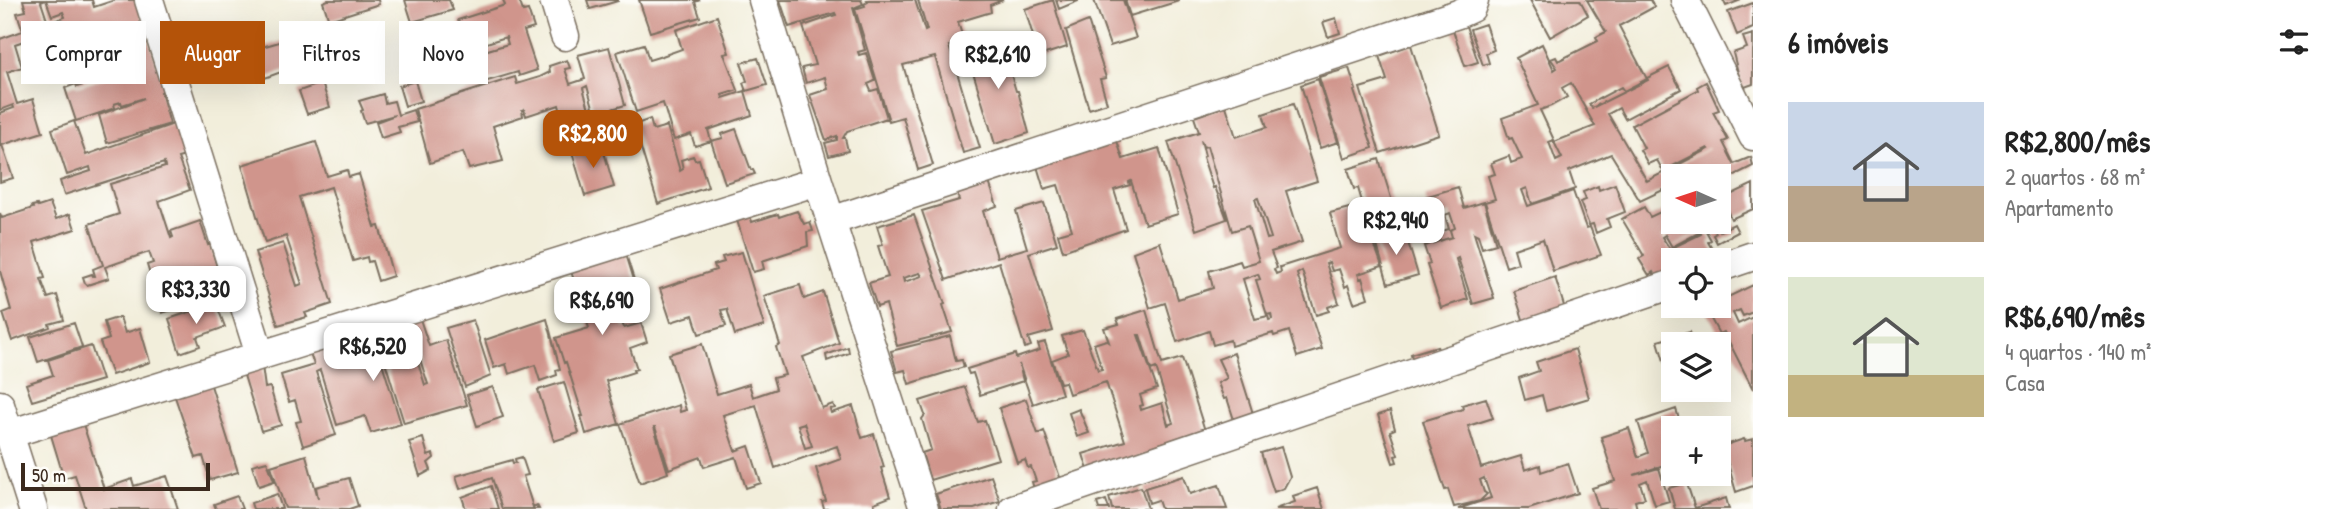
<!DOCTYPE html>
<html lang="pt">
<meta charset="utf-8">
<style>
body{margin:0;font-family:"Patrick Hand",sans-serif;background:#f6f6f6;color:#222;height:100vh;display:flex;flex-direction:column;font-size:26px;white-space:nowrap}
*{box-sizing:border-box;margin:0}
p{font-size:23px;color:#767676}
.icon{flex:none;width:38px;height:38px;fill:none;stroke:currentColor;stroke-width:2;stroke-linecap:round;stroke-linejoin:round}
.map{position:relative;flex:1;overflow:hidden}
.drawer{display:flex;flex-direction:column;background:#fff;width:595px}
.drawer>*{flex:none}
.top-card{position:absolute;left:21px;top:21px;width:665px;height:63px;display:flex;gap:14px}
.needle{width:46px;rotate:273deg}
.fabs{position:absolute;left:1661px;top:164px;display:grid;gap:14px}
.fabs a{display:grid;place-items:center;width:70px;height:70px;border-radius:0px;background:#fff;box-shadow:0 7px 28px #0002;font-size:35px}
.scale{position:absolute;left:21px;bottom:18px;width:189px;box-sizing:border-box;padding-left:7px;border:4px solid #3b2a1e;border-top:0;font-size:19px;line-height:24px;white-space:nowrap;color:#3b2a1e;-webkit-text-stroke:5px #fdfcf7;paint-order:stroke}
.price{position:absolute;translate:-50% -60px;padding:0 16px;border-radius:14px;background:#fff;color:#222;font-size:23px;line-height:46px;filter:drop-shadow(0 2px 4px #0008)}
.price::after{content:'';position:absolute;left:50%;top:42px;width:21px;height:16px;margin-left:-10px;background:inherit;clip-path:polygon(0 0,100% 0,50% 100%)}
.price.on{background:#b45309;color:#fff}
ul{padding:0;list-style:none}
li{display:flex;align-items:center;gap:21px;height:175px;padding:0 35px}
li span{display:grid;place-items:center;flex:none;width:196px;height:140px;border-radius:0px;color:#555}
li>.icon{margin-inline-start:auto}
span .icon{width:84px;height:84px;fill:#fffc;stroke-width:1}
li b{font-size:30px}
h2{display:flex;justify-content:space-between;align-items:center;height:84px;padding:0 35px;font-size:30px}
.tag{padding:0 24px;border-radius:0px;background:#fff;box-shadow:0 7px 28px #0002;font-size:24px;line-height:63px}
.tag.on{background:#b45309;color:#fff}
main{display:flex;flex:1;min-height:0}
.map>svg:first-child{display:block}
.building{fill:#d0958c;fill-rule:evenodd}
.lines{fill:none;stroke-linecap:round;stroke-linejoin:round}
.street-casing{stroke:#7b6f60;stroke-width:31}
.street{stroke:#fff;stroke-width:28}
</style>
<main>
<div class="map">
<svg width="1753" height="509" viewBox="0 0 1753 509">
<rect width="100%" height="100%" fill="#fdfcf7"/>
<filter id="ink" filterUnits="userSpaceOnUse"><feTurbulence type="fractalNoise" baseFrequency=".0143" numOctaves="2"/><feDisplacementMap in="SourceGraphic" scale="14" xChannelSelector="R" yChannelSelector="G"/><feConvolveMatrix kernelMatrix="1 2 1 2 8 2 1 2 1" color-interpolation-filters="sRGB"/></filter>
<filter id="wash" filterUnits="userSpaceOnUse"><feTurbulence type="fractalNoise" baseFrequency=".00686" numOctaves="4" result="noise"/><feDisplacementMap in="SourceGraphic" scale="28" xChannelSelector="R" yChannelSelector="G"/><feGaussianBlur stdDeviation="1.57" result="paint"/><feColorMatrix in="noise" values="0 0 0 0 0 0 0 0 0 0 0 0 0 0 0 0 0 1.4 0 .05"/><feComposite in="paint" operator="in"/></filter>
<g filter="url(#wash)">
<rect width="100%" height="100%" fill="#f2eedb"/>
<g id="blocks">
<path class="building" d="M23,0H92L94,7L115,0H136L166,91L161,92L170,124L107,143L99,115L144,98L122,105L121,102L114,104L115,108L76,121L65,88L76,84L77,87L138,67L137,64L115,71L113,68L109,70L110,73L78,84L69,55L127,36L126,32L121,34L120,32L58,52L59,55L46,59L38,36L15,44L22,67L7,72L17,104L33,99L43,132L2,145L13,178L0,182V113L14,108L13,105L0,110V39L23,31L17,13L26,11ZM46,0L52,16L63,12L65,17L48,23L41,2Z
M328,0H378L379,4L329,20L323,2Z
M405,0H449L453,10L412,22Z
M503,0H519L523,11L528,10L534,28L524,31L537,70L519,76L518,72L474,85L464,57L508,44L506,37L467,49L458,20L505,5Z
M587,0H618V1L590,9Z
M639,0H700L695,2L700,17L650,32Z
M780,0H861L863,4L853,8L865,50L858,52L859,55L866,53L875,81L868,84L871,91L878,89L887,118L847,131L843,138H845L848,151L829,156L825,143L837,140V136L826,140L810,95L828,89L825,77L806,83L802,68L815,65L803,26L836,15L835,13L789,27Z
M867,0H915L925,31L927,30L918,0H1003L990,5L991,12L958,22L964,42L949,46L980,148L963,153L935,57L903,65L933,165L918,170L903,117L889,121L855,9L865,6L864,4L868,2Z
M1053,0L1067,47L1039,56L1025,9Z
M1056,0H1078V1L1059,9Z
M1094,0H1123L1136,38L1110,46Z
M1125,0H1179V1L1130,16Z
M1530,0H1580L1588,15L1550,37Z
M1587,0H1650L1654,7L1619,26L1647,79L1624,91L1621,87L1589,104L1592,108L1648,80L1647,78L1669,67L1681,89L1625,119L1619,108L1608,114L1647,181L1709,149L1708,148L1663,171L1657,160L1648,164L1640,150L1644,148L1632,125L1698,90L1697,87L1706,82L1719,110L1713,112L1728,140L1723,142L1734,164L1751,157L1753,166L1723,181L1721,176L1673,177V203L1665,189L1640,201L1611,154L1569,171L1575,189L1532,204L1527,188L1522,190L1528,206L1573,191L1586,228L1590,227L1601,255L1553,271L1543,239L1514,249L1518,263L1506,267L1485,202L1495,199L1488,176L1495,174L1491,163L1509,156L1511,163L1522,159L1512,138L1509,139L1502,118L1538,105L1516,58L1542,44L1554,70L1557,68L1551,59L1556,57L1558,61L1598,41L1596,37L1606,32ZM1571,83L1595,126L1554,142L1562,158L1556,161L1549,142L1554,140L1540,110L1551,106L1567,97L1562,88Z
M1723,0H1741L1726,6Z
M1753,3V28L1737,35L1728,12Z
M717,16L729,53L724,54L738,90L722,95L723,98L745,91L752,115L708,130L711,141L695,146L691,134L674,140L663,103L636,112L617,52L644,44L649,60L662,56L682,49L676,30Z
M1336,18L1340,33L1328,37L1323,22Z
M1088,21L1106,78L1100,79L1107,103L1089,109L1066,30Z
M1485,24L1494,50L1486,53L1489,63L1483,65L1470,29Z
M1466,26L1478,62L1465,66L1453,30Z
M1753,34V84L1742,88L1733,53L1747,48L1743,37Z
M300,36L308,62L265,78L255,49Z
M1000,39L1016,91H1018L1029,133L995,144L966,49Z
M1411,45L1439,134L1380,153L1360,88L1387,80L1379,56Z
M609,47L625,105L595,114L587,86L583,88L594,126L567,134L559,105L526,116L524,109L522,110L523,116L493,126L503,161L469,169L463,152L430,163L415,109L515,77L517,84L540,77L550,72L549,66L567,60L570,68L565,69L570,84L585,79L578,55Z
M758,58L767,85L746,91L743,83L747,81L741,63Z
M1349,68L1356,90L1354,91L1373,148L1344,158L1319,77Z
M1318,79L1338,142L1320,148L1301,85Z
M415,81L421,101L405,106L399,86Z
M322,83L330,107L307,114L299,91Z
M383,94L385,103L394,101L398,115L413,110L417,122L398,127L400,132L381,138L376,122L395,115L365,123L361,111L363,110L359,101Z
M1293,104L1317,181L1286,191L1302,242L1271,252L1277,268L1274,269L1276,274L1281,272L1280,267L1340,248L1330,213L1357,206L1364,231L1359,232L1362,241L1372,238L1382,266L1358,274L1360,279L1362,278L1368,298L1354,303L1348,285L1345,287L1339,269L1332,271L1329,262L1326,263L1339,303L1328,307L1329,311L1316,315L1302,271L1297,274L1322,349L1297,357L1289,331L1274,336L1273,333L1231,346L1230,340L1213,345L1209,331L1177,342L1165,303L1150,308L1133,252L1160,242L1178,299L1213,288L1209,271L1240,261L1242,266L1259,261L1248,226L1232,231L1207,146L1203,147L1201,140L1205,156L1203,157L1213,188L1215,187L1227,219L1196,230L1168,142L1199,132L1194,117L1226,106L1236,137L1267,127L1263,114ZM1258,198L1271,238L1267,239L1255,199ZM1258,274L1260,279L1256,280L1267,315L1271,314L1272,319L1269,320L1268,316L1255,319L1243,279Z
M650,119L653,130L667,126L680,171L683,169L681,160L693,156L695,160L699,159L708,187L658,204L634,125Z
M74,121L86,155L182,121L192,154L178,158L190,190L159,201L171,238L173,237L171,231L200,221L208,245L210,244L225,293L162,313L147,265L153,263L149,252L105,267L109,278L87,285L85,283L83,277L92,274L93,276H95L93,269L103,265L89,224L119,214L110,184L165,167L164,163L64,195L60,181L91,171L90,167L67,175L52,129Z
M736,129L751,170H753L755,174L725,183L711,141L723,138L722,134Z
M1116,138L1123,159L1159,148L1178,214L1145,224L1131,181L1129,182L1130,185L1114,190L1126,229L1063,251L1058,234L1072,230L1058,185L1044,189L1036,163Z
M316,142L327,176L347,170L349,177L359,174L375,227L379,226L393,276L378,281L372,261L368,262L367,257L353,261L331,187L299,197L332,304L305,313L307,317L278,325L255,252L283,243L297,286L302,284L286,236L265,243L242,165Z
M599,144L602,145L614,187L585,196L572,152Z
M1379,159L1395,211L1367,219L1358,188L1354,189L1348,169Z
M989,182L997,206L983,211L997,257L1027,248L1016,211L1044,203L1057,244L1029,253L1053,331L1028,338L1031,346L1025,348L999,262L946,280L922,211L959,200L956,191Z
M1615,184L1625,212L1607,219L1610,227L1596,233L1593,224L1589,225L1580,202L1586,200L1583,192L1598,186L1599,190Z
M1753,184V209L1731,219L1722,199Z
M1458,187L1464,208L1484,202L1496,244L1482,248L1478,235L1474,233L1494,298L1473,304L1458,258L1456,259L1468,299L1441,308L1427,265L1430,264L1424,246L1452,237L1450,230L1455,228L1450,213L1445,215L1449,229L1435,233L1425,197Z
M50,203L56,219L70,214L75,229L34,242L45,278L41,279L48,298L57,295L64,320L49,324L50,327L12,341L3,313L11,310L0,271V213L2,218L33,208L32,206L37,205L38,207Z
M1673,206V222H1718V215L1722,222H1725L1717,226L1720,231L1734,224L1738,232L1717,243L1713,235L1716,233L1714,228L1706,231L1711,240L1708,242L1722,266L1718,261H1673V290L1666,292L1653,272L1649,275L1639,259L1644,256L1622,219L1644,207L1650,217ZM1700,232L1701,234L1670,249L1662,237L1665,235L1672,247Z
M797,211L804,224L810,222L813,231L807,232L808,246L762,261L764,269L753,272L736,217L749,213L752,222L778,214L779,217Z
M914,215L945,304L943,305L952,332L897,346L886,304L877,307L869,283L888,277L878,246L883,245L877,226ZM920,273L922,276L904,282L903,278Z
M1404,229L1418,275L1388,284L1375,238Z
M625,251L635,283L639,282L641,288L637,289L644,311L624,317L619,299L615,300L624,328L641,323L647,342L630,348L637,369L633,370L634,372L606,381L619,424L586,434L581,416H583L566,362L564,363L556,338L589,328L570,268Z
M742,252L764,326L735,335L727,309L721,310L726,326L699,334L693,315L671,322L660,289L716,270L714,265L724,262L722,257Z
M1555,277L1569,322L1528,335L1514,291Z
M800,285L804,299L823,292L839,343L803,357L822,408L833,404L835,408L830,409L831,413L853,406L862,438L874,434L884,467L881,468L890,497L874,503L876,509H824L822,502L826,501L816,468L841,459L837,446L775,468L756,405L723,415L735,451L749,446L761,483L746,488L736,457L704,467L701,457L669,469L655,427H654L668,473L640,483L620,424L679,405L680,412L686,410L669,354L702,344L717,394L749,384L753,397L776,389L773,378L785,375L776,347L780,345L764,296ZM804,423L812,446L805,448L798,425Z
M1753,285V312L1743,316L1740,310L1733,313L1738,324L1753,317V389L1724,332L1719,334L1704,306H1718V297L1722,295L1724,299Z
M216,303L225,327L197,337L200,346L180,353L169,319Z
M1146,310L1162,364L1182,358L1207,437L1089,473L1083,454L1125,441L1106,382L1069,394L1065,382L1060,383L1052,360L1068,354L1062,336L1083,330L1098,370L1102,369L1094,344L1106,340L1109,342L1104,328L1119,324L1117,319ZM1138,335H1140L1151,370L1156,368L1173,423L1168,425L1162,403L1141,410L1140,406L1143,405L1140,395L1157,389Z
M419,316L429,346L446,340L467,405L404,423L382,352L379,353L401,424L371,433L365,416L337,425L320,370L316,372L336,435L303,446L296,422L301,421L295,400L289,402L281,375L314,365L309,350L375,328L380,347L410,338L425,385L428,384L407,319Z
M120,317L125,333L140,328L150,362L112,375L100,342L109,339L104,322Z
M547,319L560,369L556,370L557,375L540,381L535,365L509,374L506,364L494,368L485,340Z
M473,320L491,376L465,387L446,328Z
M74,323L82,347L38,362L30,337Z
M1690,332L1693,345H1673L1672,388L1658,341Z
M950,336L956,361L962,360L964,367L909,384L905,370L897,372L891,351Z
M1045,342L1062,394L1033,404L1019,364L1023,381L980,395L973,373L969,374L967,369L1015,354L1016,358L1040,350L1038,344Z
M91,346L102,380L32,401L26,384L53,375L48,360Z
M1437,346L1440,357L1414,366L1411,354Z
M848,347L849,353L827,361L826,355Z
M1575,349L1589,398L1546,411L1542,395L1525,400L1519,378L1539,371L1536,362Z
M1234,353L1255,420L1236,426L1227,398L1224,399L1218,383L1227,378L1218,359Z
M262,366L265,388L270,387L281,425L261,431L243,372Z
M209,379L238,472L210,480L203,456L196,458L173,391Z
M564,382L579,433L554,441L538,390Z
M493,387L503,417L477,426L467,395Z
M965,387L978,422L985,420L998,459L930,480L922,453L931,450L922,419L925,415L920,401Z
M1486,398L1493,418L1468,426L1481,468L1521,456L1525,470L1540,465L1541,472L1568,463L1578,493L1529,509H1458L1491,498L1484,478L1480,480L1484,492L1487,494L1480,501L1454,507L1448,489L1445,490L1423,421L1463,409L1462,405Z
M1026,399L1038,434L1044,431L1062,483L1035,492L1032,482L1036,481L1031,467L1028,468L1025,460L1017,463L999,408Z
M1079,409L1089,433L1077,437L1069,413Z
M1676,409L1682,429H1673V462L1634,475L1659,468L1669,501L1655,505L1647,480L1640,483L1645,498L1635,501L1637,509H1599L1592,488L1615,481L1601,437L1629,428L1638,457L1648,453L1638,422Z
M1390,411L1395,429L1390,431L1398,455L1395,456L1397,462L1393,463L1378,415Z
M82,421L104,489L132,479L134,486L167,476L178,509H86L75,475L64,478L50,432Z
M423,438L428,456L433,454L434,458L428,463L431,470L420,476L409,442Z
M1744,439L1745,441L1753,439V486L1736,492L1723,446Z
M1281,447L1290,477L1284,488L1274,492L1261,453Z
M306,455L318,498L316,487L349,478L358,506L349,509L285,508L271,466Z
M522,457L528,475L523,476L533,507L537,505L539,509H502L492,478L460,489L456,476L512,460L513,463H516L515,459Z
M267,461L274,481L259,486L252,465Z
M991,476L1000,501L974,509H941L936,494Z
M1184,476L1190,494L1219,485L1227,509H1161L1158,500L1149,503L1145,488Z
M1686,481L1695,508L1726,498L1729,509H1675L1669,488L1683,484V482Z
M491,486L498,509H466L462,497Z
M1141,487L1148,509H1112L1109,497Z
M1317,488L1324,509H1275L1295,502L1293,496Z
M277,494L282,509H253L251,503Z
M237,496L242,509H216L214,504Z
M1106,500L1109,509H1099L1097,503Z"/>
</g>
</g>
<g filter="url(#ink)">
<use href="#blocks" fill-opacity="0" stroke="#7b6f60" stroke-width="2"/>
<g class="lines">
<g class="street-casing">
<path id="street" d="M149,0L260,355
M554,0L565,36
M763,0L818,181L924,509
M1685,0L1753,136
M831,221L1458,14L1471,8L1474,0
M1718,268L1753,256
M0,405L33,509
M9,434L818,181
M1013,509L1673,284"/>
</g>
<use href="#street" class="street"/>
</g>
</g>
</svg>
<div class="fabs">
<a><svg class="needle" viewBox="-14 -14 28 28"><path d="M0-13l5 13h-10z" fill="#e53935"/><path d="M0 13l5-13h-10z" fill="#767676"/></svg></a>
<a><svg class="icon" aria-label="locate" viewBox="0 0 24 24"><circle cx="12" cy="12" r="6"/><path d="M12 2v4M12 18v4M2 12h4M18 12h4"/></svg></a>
<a><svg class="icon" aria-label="layers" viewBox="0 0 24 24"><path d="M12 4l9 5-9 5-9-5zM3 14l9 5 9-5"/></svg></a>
<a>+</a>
</div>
<div class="scale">50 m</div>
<b class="price" style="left:998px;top:91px">R$2,610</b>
<b class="price on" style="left:593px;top:170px">R$2,800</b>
<b class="price" style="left:1396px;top:257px">R$2,940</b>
<b class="price" style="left:196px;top:326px">R$3,330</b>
<b class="price" style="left:602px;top:337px">R$6,690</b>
<b class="price" style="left:373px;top:383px">R$6,520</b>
<div class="top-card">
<a class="tag">Comprar</a>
<a class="tag on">Alugar</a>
<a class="tag">Filtros</a>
<a class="tag">Novo</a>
</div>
</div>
<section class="drawer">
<h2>6 imóveis<svg class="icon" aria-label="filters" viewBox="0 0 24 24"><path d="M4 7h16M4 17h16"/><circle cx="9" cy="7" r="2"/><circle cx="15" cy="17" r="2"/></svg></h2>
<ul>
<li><span style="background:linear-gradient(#c9d6e8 60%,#b9a48a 0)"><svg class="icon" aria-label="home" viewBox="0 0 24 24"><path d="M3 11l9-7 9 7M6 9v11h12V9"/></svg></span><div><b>R$2,800/mês</b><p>2 quartos · 68 m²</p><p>Apartamento</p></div></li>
<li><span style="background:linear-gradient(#dfe7d0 70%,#c2b280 0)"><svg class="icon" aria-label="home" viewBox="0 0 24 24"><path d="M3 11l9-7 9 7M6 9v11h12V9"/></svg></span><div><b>R$6,690/mês</b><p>4 quartos · 140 m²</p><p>Casa</p></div></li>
</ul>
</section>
</main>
